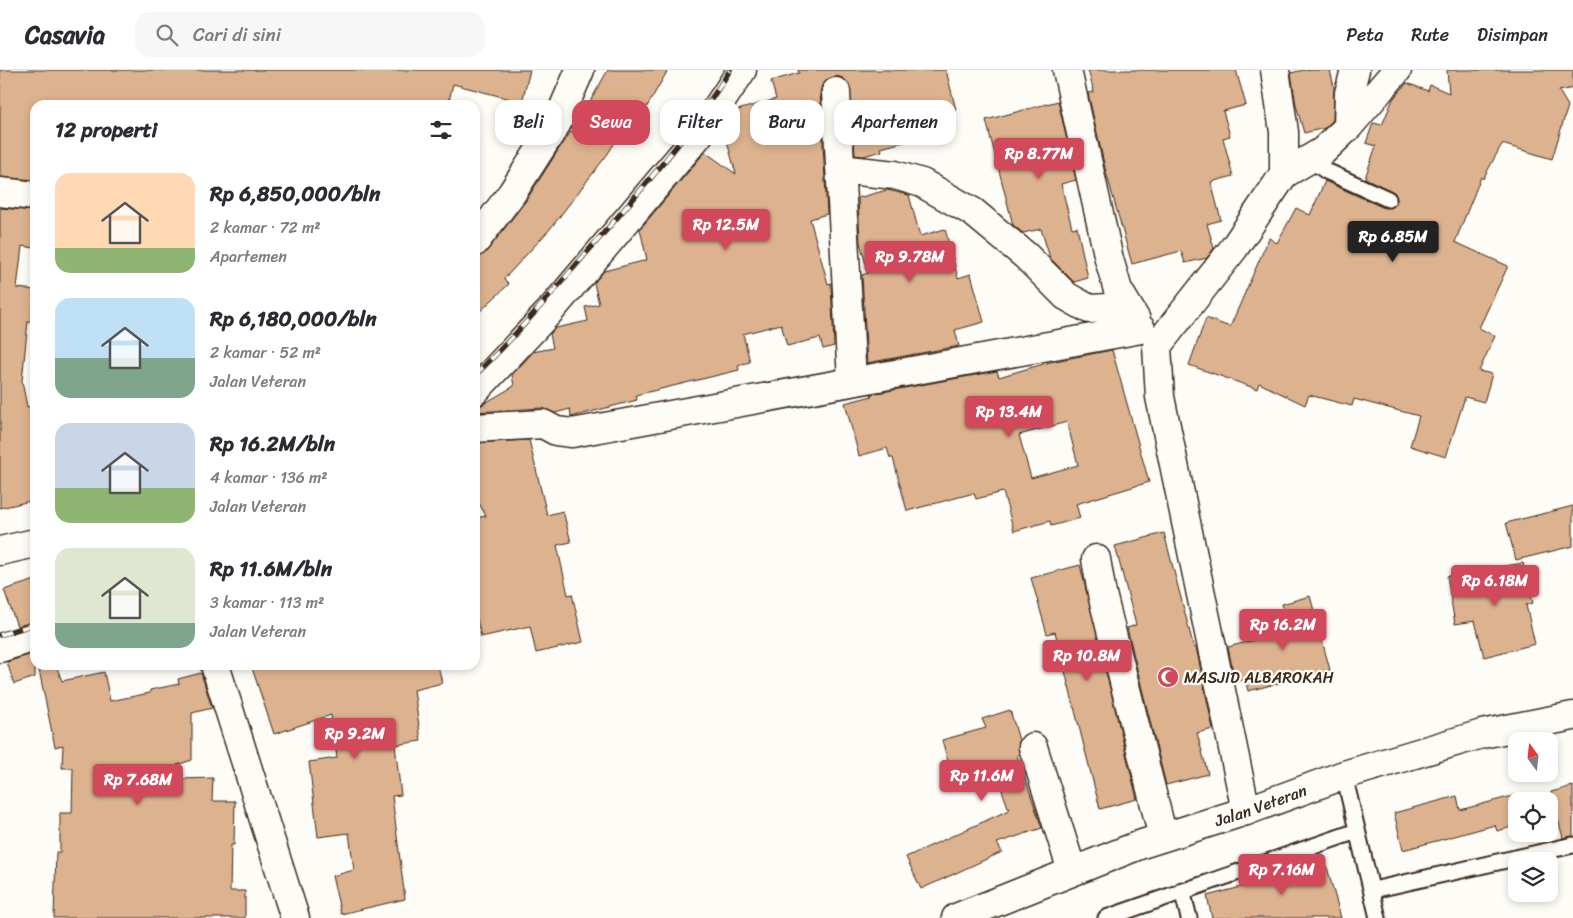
<!DOCTYPE html>
<html lang="id">
<meta charset="utf-8">
<style>
body{margin:0;font-family:Sriracha,sans-serif;background:#f7f7f7;color:#2b2b33;height:100vh;display:flex;flex-direction:column;font-size:19px;white-space:nowrap}
*{box-sizing:border-box;margin:0}
p{font-size:16px;color:#7c7c81}
.icon{flex:none;width:28px;height:28px;fill:none;stroke:currentColor;stroke-width:2;stroke-linecap:round;stroke-linejoin:round}
.map{position:relative;flex:1;overflow:hidden}
.details{position:absolute;left:30px;top:30px;width:450px;height:570px;display:flex;flex-direction:column;background:#fff;border-radius:15px;box-shadow:0 2px 8px #0003}
.details>*{flex:none}
.top-card{position:absolute;left:495px;top:30px;width:475px;height:45px;display:flex;gap:10px}
.needle{width:32px;rotate:345deg}
.buttons{position:absolute;left:1508px;top:662px;display:grid;gap:10px}
.buttons a{display:grid;place-items:center;width:50px;height:50px;border-radius:10px;background:#fff;box-shadow:0 2px 8px #0003;font-size:25px}
.price{position:absolute;translate:-50% -42px;padding:0 11px;border-radius:5px;background:#d1495b;color:#fff;font-size:16px;line-height:32px;filter:drop-shadow(0 1px 2px #0008)}
.price::after{content:'';position:absolute;left:50%;top:30px;width:15px;height:11px;margin-left:-8px;background:inherit;clip-path:polygon(0 0,100% 0,50% 100%)}
.price.active{background:#222;color:#fff}
ul{padding:0;list-style:none}
li{display:flex;align-items:center;gap:15px;height:125px;padding:0 25px}
li span{display:grid;place-items:center;flex:none;width:140px;height:100px;border-radius:15px;color:#555}
li>.icon{margin-inline-start:auto}
span .icon{width:60px;height:60px;fill:#fffc;stroke-width:1}
li b{font-size:21px}
h2{display:flex;justify-content:space-between;align-items:center;height:60px;padding:0 25px;font-size:21px}
.chip{padding:0 18px;border-radius:15px;background:#fff;box-shadow:0 2px 8px #0003;font-size:18px;line-height:45px}
.chip.active{background:#d1495b;color:#fff}
header{display:flex;align-items:center;gap:30px;box-sizing:border-box;height:70px;padding:0 25px;background:#fff;border-bottom:1px solid #e1e1e2}
header strong{font-size:24px}
nav{display:flex;gap:28px;margin-inline-start:auto;font-size:18px}
.search{width:350px;height:45px;background:#f7f7f7;display:flex;align-items:center;gap:12px;box-sizing:border-box;padding:0 18px;border-radius:15px;color:#7c7c81;font-size:19px}
.map>svg:first-child{display:block}
.building{fill:#ddb28e;stroke:#3b2a1e;fill-rule:evenodd}
.lines{fill:none;stroke-linecap:round;stroke-linejoin:round}
.service-casing{stroke:#3b2a1e;stroke-width:19}
.minor-casing{stroke:#3b2a1e;stroke-width:31}
.secondary-casing{stroke:#3b2a1e;stroke-width:31}
.service{stroke:#fdfcf7;stroke-width:15}
.minor{stroke:#fdfcf7;stroke-width:28}
.secondary{stroke:#fdfcf7;stroke-width:28}
.rail-casing{stroke:#3b2a1e;stroke-width:5.5}
.rail{stroke:#fdfcf7;stroke-width:4;stroke-dasharray:11;stroke-linecap:butt}
.labels{text-anchor:middle;dominant-baseline:central;stroke-width:4.5;stroke-linejoin:round;paint-order:stroke}
.poi-label{font-size:16px;fill:#3b2a1e;stroke:#fdfcf7;text-anchor:start}
.street-label{font-size:16px;fill:#3b2a1e;stroke:#fdfcf7}
</style>
<header>
<strong>Casavia</strong>
<div class="search"><svg class="icon" aria-label="search" viewBox="0 0 24 24"><circle cx="10" cy="10" r="6"/><path d="M15 15l6 6"/></svg>Cari di sini</div>
<nav><a>Peta</a><a>Rute</a><a>Disimpan</a></nav>
</header>
<div class="map">
<svg width="1573" height="848" viewBox="0 0 1573 848">
<rect width="100%" height="100%" fill="#fdfcf7"/>
<filter id="ink" filterUnits="userSpaceOnUse"><feTurbulence type="fractalNoise" baseFrequency=".02" numOctaves="2"/><feDisplacementMap in="SourceGraphic" scale="10" xChannelSelector="R" yChannelSelector="G"/><feConvolveMatrix kernelMatrix="1 2 1 2 8 2 1 2 1" color-interpolation-filters="sRGB"/></filter>
<g filter="url(#ink)">
<path class="building" d="M0,0H530L522,32L453,14L448,35H35V110L0,107Z
M608,0H668L633,61L625,56L607,85L550,159L504,209L509,214L475,246V187L487,181L525,132L564,71L591,36L588,35Z
M798,0H946L956,40L926,49L930,65L881,78L882,81L863,86L855,85L849,14L843,8L836,6L828,9L822,15L820,23L827,144L810,149L828,214L831,213L834,276L823,279L820,268L787,276L781,254L743,264L750,292L738,295L739,300L636,325L637,330L571,347L570,339L555,343L542,338L475,342V336H480L514,316L512,305L533,282L553,278L550,264L556,258L588,251L585,237L599,234L594,213L604,201L647,190L640,159L705,82L736,104L723,57L734,41L776,29L771,11L799,3Z
M1088,0H1236L1246,35L1223,41L1230,66L1223,68L1233,106L1211,112L1221,150L1207,154L1214,178L1207,188L1185,193L1181,181L1132,194L1106,102L1088,23L1094,22Z
M1303,0H1330L1334,17L1333,50L1325,58L1304,63L1296,35L1291,3Z
M1447,0H1573V18L1559,21L1568,36L1552,89L1502,74L1483,109L1481,107L1455,172L1508,196L1479,258L1495,266L1479,301L1492,304L1484,332L1465,327L1446,387L1410,376L1419,346L1354,329L1352,336L1309,325L1305,335L1259,313L1257,319L1189,295L1206,248L1230,257L1269,168L1277,173L1296,138L1310,145L1325,111L1384,138L1394,136L1397,129L1395,123L1365,108L1376,76L1366,73L1373,53L1382,55L1393,29L1407,13L1428,21L1430,15L1449,23Z
M1058,31L1076,110L1061,114L1072,158L1077,157L1088,208L1074,212L1050,188L1041,159L1023,163L1013,155L986,50Z
M887,120L909,125L920,166L945,159L958,208L971,204L984,252L955,260L959,276L867,293L862,205L868,203L860,172L858,128Z
M0,138L35,141V178L22,176L17,218L35,220L31,251H28L22,311L27,337L31,336L35,354V430L0,438Z
M1112,280L1149,412L1076,434L1080,448L1051,456L1050,451L1014,461L1003,422L976,429L974,423L907,441L893,388H890L887,378L859,386L845,333L872,326L871,324L997,301L999,307L1050,292ZM1067,352L1078,395L1031,408L1019,365Z
M529,370L547,445L563,441L571,472L557,475L568,525L572,524L583,572L536,583L530,556L481,567L475,541V448L486,446L475,426V373Z
M1573,436V476L1516,490L1506,453Z
M1164,463L1194,578L1196,577L1213,659L1197,663L1208,704L1166,715L1127,558L1136,555L1115,476Z
M1523,493L1533,533L1526,535L1535,574L1484,587L1475,551L1455,554L1447,506Z
M1080,495L1137,729L1100,739L1055,562L1047,564L1031,508Z
M35,510V552L17,556L4,520Z
M1310,526L1330,600L1248,621L1245,609L1235,612L1228,577L1289,561L1282,534Z
M35,583V607L14,614L7,592Z
M38,595H56L62,611L104,602L110,631L150,623V620L179,614L178,609L201,603L212,638L192,643V690L177,695L180,709L213,708L212,731H235L234,775H231L230,821H245V848H54L56,782H60V743H72L73,698H62L63,675L55,677Z
M251,595H438L442,613L414,620L421,671L395,675L401,725L392,726L405,829L341,844L332,806L354,800L349,763L318,767L309,692L337,688L331,645L274,664Z
M1010,640L1019,670V684L1017,685L1042,758L997,773L1002,782L921,819L906,787L1009,740L993,695L952,706L942,670L986,658L982,649Z
M1573,716V766L1563,768L1551,722Z
M1516,725V756L1497,761L1495,755L1403,780L1394,743L1457,726L1460,740Z
M1324,786L1341,848H1212L1207,826L1286,805L1284,797Z"/>
<g class="lines">
<g class="service-casing">
<path id="service" d="M1310,89L1326,101L1388,129
M1344,705L1378,848
M1182,820L1189,848
M1373,820L1573,775
M1106,848L1357,761"/>
</g>
<g class="minor-casing">
<path id="minor" d="M1067,0L1109,189L1118,220L1136,250
M836,22L852,311
M1348,57L1349,23L1355,0
M840,99L895,105L922,113L973,142L1026,186L1066,226L1089,239L1128,237
M1284,104L1323,81L1348,57L1397,0
M0,122L35,126
M475,172L512,123L557,53L580,0
M475,321L551,240L698,66L742,0
M475,358L543,354L556,361L572,363L1141,259
M1096,489L1102,524L1163,767
M0,578L35,567
M1033,677L1072,801
M1246,741L1160,327L1157,276L1234,178L1284,104V62L1275,0"/>
</g>
<g class="secondary-casing">
<g id="secondary">
<path d="M0,481L35,473"/>
<path d="M215,595L295,848"/>
<path id="s1" d="M956,848L1142,774L1246,741L1344,705L1482,664L1573,646"/>
</g>
</g>
<use href="#service" class="service"/>
<use href="#minor" class="minor"/>
<use href="#secondary" class="secondary"/>
<g class="rail-casing">
<path id="rail" d="M475,305C518,264 556,218 595,173C643,118 692,62 730,0
M0,565L35,554"/>
</g>
<use href="#rail" class="rail"/>
</g>
</g>
<defs>
<g id="mosque-disc" transform="scale(1.125)"><circle r="9.5" fill="#d1495b" stroke="#fdfcf7"/><path d="M3.5-4.9A6 6 0 1 0 3.5 4.9A5 5 0 1 1 3.5-4.9Z" fill="#fff"/></g>
</defs>
<g fill-rule="evenodd">
<use href="#mosque-disc" x="1168" y="607"/>
</g>
<g class="labels">
<g class="poi-label">
<text x="1184" y="607">MASJID ALBAROKAH</text>
</g>
<g class="street-label">
<text stroke="none"><textPath href="#s1" startOffset="325">Jalan Veteran</textPath></text>
</g>
</g>
</svg>
<div class="buttons">
<a><svg class="needle" viewBox="-14 -14 28 28"><path d="M0-13l5 13h-10z" fill="#e53935"/><path d="M0 13l5-13h-10z" fill="#7c7c81"/></svg></a>
<a><svg class="icon" aria-label="locate" viewBox="0 0 24 24"><circle cx="12" cy="12" r="6"/><path d="M12 2v4M12 18v4M2 12h4M18 12h4"/></svg></a>
<a><svg class="icon" aria-label="layers" viewBox="0 0 24 24"><path d="M12 4l9 5-9 5-9-5zM3 14l9 5 9-5"/></svg></a>
</div>
<b class="price" style="left:1039px;top:110px">Rp 8.77M</b>
<b class="price" style="left:726px;top:181px">Rp 12.5M</b>
<b class="price active" style="left:1393px;top:193px">Rp 6.85M</b>
<b class="price" style="left:910px;top:213px">Rp 9.78M</b>
<b class="price" style="left:1009px;top:368px">Rp 13.4M</b>
<b class="price" style="left:1495px;top:537px">Rp 6.18M</b>
<b class="price" style="left:1283px;top:581px">Rp 16.2M</b>
<b class="price" style="left:1087px;top:612px">Rp 10.8M</b>
<b class="price" style="left:355px;top:690px">Rp 9.2M</b>
<b class="price" style="left:982px;top:732px">Rp 11.6M</b>
<b class="price" style="left:138px;top:736px">Rp 7.68M</b>
<b class="price" style="left:1282px;top:826px">Rp 7.16M</b>
<div class="top-card">
<a class="chip">Beli</a>
<a class="chip active">Sewa</a>
<a class="chip">Filter</a>
<a class="chip">Baru</a>
<a class="chip">Apartemen</a>
</div>
<section class="details">
<h2>12 properti<svg class="icon" aria-label="filters" viewBox="0 0 24 24"><path d="M4 7h16M4 17h16"/><circle cx="9" cy="7" r="2"/><circle cx="15" cy="17" r="2"/></svg></h2>
<ul>
<li><span style="background:linear-gradient(#ffd9b3 75%,#8fb573 0)"><svg class="icon" aria-label="home" viewBox="0 0 24 24"><path d="M3 11l9-7 9 7M6 9v11h12V9"/></svg></span><div><b>Rp 6,850,000/bln</b><p>2 kamar · 72 m²</p><p>Apartemen</p></div></li>
<li><span style="background:linear-gradient(#bfe0f5 60%,#7fa58c 0)"><svg class="icon" aria-label="home" viewBox="0 0 24 24"><path d="M3 11l9-7 9 7M6 9v11h12V9"/></svg></span><div><b>Rp 6,180,000/bln</b><p>2 kamar · 52 m²</p><p>Jalan Veteran</p></div></li>
<li><span style="background:linear-gradient(#c9d6e8 65%,#8fb573 0)"><svg class="icon" aria-label="home" viewBox="0 0 24 24"><path d="M3 11l9-7 9 7M6 9v11h12V9"/></svg></span><div><b>Rp 16.2M/bln</b><p>4 kamar · 136 m²</p><p>Jalan Veteran</p></div></li>
<li><span style="background:linear-gradient(#dfe7d0 75%,#7fa58c 0)"><svg class="icon" aria-label="home" viewBox="0 0 24 24"><path d="M3 11l9-7 9 7M6 9v11h12V9"/></svg></span><div><b>Rp 11.6M/bln</b><p>3 kamar · 113 m²</p><p>Jalan Veteran</p></div></li>
</ul>
</section>
</div>
